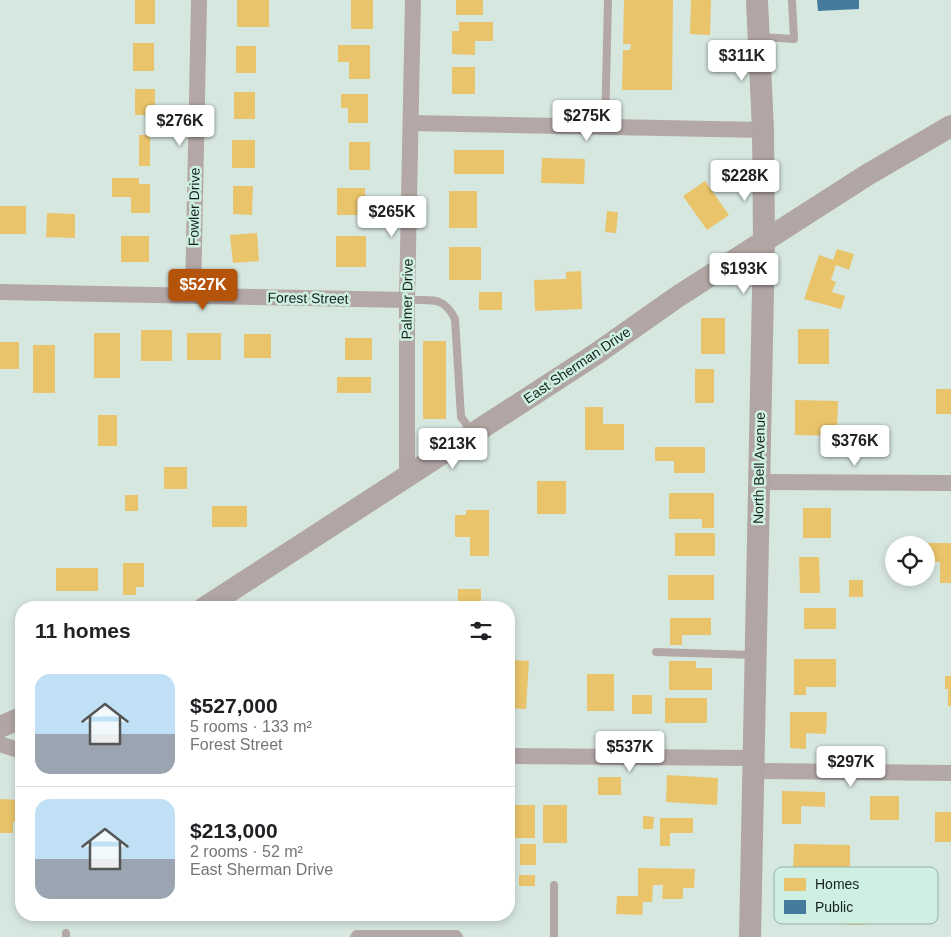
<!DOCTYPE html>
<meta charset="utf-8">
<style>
body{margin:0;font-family:Helvetica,sans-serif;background:#f6f6f6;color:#202124;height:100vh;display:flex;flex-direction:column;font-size:19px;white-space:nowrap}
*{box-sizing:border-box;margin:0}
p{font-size:16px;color:#757577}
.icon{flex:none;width:28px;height:28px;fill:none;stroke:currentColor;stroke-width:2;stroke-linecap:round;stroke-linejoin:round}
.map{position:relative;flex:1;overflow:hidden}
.drawer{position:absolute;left:15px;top:601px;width:500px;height:320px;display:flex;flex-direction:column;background:#fff;border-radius:20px;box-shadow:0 2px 8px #0003}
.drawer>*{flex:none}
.fabs{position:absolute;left:885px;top:536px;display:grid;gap:10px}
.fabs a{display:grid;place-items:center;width:50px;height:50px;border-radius:50%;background:#fff;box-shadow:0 2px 8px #0003;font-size:25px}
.price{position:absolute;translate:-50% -42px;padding:0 11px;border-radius:5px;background:#fff;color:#222;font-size:16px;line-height:32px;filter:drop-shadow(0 1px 2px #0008)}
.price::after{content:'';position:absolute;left:50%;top:30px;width:15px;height:11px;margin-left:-8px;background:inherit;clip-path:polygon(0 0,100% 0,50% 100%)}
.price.active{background:#b45309;color:#fff}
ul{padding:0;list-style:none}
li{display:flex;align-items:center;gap:15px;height:125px;padding:0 20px}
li+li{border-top:1px solid #e0e0e0}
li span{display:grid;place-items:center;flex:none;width:140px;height:100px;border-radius:15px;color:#555}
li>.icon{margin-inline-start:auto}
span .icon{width:60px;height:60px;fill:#fffc;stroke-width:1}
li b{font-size:21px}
h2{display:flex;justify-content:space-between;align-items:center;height:60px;padding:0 20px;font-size:21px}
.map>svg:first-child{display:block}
.homes{fill:#e9c46a}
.public{fill:#457b9d}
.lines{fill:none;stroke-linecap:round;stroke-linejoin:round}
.lane{stroke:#b4a8a7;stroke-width:8}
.street{stroke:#b4a8a7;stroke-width:16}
.secondary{stroke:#b1a6a4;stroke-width:22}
.labels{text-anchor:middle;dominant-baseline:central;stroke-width:5;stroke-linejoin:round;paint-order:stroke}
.street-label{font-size:14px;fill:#15221d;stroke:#ceefe1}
.key{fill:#ceefe1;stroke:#96b2a6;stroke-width:1}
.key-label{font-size:14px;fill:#15221d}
</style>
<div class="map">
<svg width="951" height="937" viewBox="0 0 951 937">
<rect width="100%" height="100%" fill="#d6e7e0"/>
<path class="homes" d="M135,0H155V24H135Z
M237,0H269V27H237Z
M351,0H373V29H351Z
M456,0H483V15H456Z
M624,0H673L672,90H622L623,50H630L631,44H623Z
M691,0H711L710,35L690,34Z
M459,22H493V41H475V55L452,54V31H459Z
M133,43H154V71H133Z
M338,45H370V79H349V62H338Z
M236,46H256V73H236Z
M452,67H475V94H452Z
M135,89H155V115H135Z
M234,92H255V119H234Z
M341,94H368V123H348V108H341Z
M139,135H150V166H139Z
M232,140H255V168H232Z
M349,142H370V170H349Z
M454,150H504V174H454Z
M542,158L585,159L584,184L541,183Z
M112,178H139V184H150V213H131V197H112Z
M705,181L729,215L707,230L683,196Z
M233,186H253L252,215L233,214Z
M337,188H365V215H337Z
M449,191H477V228H449Z
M0,206H26V234H0Z
M607,211L618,212L616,233L605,232Z
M47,213L75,214V238L46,237Z
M257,233L259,261L233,263L230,235Z
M121,236H149V262H121Z
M336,236H366V267H336Z
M449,247H481V280H449Z
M837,249L854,254L849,270L836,265L831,280L836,282L832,292L845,296L841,309L804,299L819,255L833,260Z
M581,271L582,309L535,311L534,280L566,279V272Z
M479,292H502V310H479Z
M701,318H725V354H701Z
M798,329H829V364H798Z
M141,330H172V361H141Z
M94,333H120V378H94Z
M187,333H221V360H187Z
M244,334H271V358H244Z
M345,338H372V360H345Z
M423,341H446V419H423Z
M0,342H19V369H0Z
M33,345H55V393H33Z
M695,369H714V403H695Z
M337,377H371V393H337Z
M936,389H951V414H936Z
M795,400L838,401L837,436L795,435Z
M585,407H603V424H624V450H585Z
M98,415H117V446H98Z
M655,447H705V473H674V461H655Z
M164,467H187V489H164Z
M537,481H566V514H537Z
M669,493H714V528H702V519H669Z
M125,495H138V511H125Z
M212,506H247V527H212Z
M803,508H831V538H803Z
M466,510H489V556H470V537H455V515H466Z
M675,533H715V556H675Z
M923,543H951V583H940V562L926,561V545Z
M799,557H819L820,593H800Z
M123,563H144V587H136V595H123Z
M56,568H98V591H56Z
M668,575H714V600H668Z
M849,580H863V597H849Z
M458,589H481V608H458Z
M804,608H836V629H804Z
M670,618H711V635H682V645H670Z
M509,649L512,650L511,660L529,661L526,709L509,708Z
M794,659H836V687H806V695H794Z
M669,661H696V668H712V690H669Z
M587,674H614V711H587Z
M945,676H951V706H948V689H945Z
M632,695H652V714H632Z
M665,698H707V723H665Z
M790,712H827L826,734L806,733V749L790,748Z
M667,775L718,778L717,805L666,802Z
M598,777H621V795H598Z
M782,791L825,792V807L801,806V824H782Z
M870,796H899V820H870Z
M0,799L21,800V822H13V833H0Z
M513,805H535V838H509V825H513Z
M543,805H567V843H543Z
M935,812H951V842H935Z
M643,816L654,817L653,829H643Z
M660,818H693V833H670V846H660Z
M520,844H536V865H520Z
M794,844L850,845V872H793Z
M638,868L695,869L694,888H683V899H662L663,885H653L652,902H643L642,915L616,914L617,896H638Z
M519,875H535V886H519Z
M831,888H866V925H846V903H831Z"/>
<path class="public" d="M817,0H859V9L818,11Z"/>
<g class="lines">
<path class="lane" d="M760,37L794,39L792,0
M605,127L608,0
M407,300C431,301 443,295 455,319L461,417L473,433
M656,652L753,655
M66,937V933
M354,937L356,934H457L459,937
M554,937V885"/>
<path class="street" d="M411,123L763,130
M0,292L407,300
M193,295L199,0
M407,477V300L413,0
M759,482L951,483
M0,744L21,751
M509,756L752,758
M752,771L951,773"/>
<path class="secondary" d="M204,608L596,354L677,297L867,175L951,126
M0,727L21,718
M750,937L764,241L763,130L757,0"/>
</g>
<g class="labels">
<g class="street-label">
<text transform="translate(194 207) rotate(-89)">Fowler Drive</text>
<text transform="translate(308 298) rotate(1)">Forest Street</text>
<text transform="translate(407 299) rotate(-89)">Palmer Drive</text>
<text transform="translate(577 365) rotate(-34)">East Sherman Drive</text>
<text transform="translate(759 468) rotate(-89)">North Bell Avenue</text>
</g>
</g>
<rect x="774" y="867" width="164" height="57" rx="8" class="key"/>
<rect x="784" y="878" width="22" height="13" fill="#e9c46a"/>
<rect x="784" y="900" width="22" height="14" fill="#457b9d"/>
<g class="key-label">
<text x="815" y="889">Homes</text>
<text x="815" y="912">Public</text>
</g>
</svg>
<div class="fabs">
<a><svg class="icon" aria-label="locate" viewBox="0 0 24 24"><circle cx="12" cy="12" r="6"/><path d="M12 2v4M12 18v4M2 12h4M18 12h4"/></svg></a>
</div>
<b class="price" style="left:742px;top:82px">$311K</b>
<b class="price" style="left:587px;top:142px">$275K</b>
<b class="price" style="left:180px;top:147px">$276K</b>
<b class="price" style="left:745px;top:202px">$228K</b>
<b class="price" style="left:392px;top:238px">$265K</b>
<b class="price" style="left:744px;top:295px">$193K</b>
<b class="price active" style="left:203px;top:311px">$527K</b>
<b class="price" style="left:855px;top:467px">$376K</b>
<b class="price" style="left:453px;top:470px">$213K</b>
<b class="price" style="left:630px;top:773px">$537K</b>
<b class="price" style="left:851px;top:788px">$297K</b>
<section class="drawer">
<h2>11 homes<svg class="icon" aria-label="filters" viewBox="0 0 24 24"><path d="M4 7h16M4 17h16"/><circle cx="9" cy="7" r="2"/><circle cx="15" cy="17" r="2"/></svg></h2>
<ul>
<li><span style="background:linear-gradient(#bfe0f5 60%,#9aa5b1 0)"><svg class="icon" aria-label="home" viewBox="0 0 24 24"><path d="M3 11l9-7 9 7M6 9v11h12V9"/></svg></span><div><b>$527,000</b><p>5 rooms · 133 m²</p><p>Forest Street</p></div></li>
<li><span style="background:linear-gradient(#bfe0f5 60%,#9aa5b1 0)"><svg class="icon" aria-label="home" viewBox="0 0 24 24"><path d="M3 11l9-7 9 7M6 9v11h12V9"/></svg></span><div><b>$213,000</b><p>2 rooms · 52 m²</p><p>East Sherman Drive</p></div></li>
</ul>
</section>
</div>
